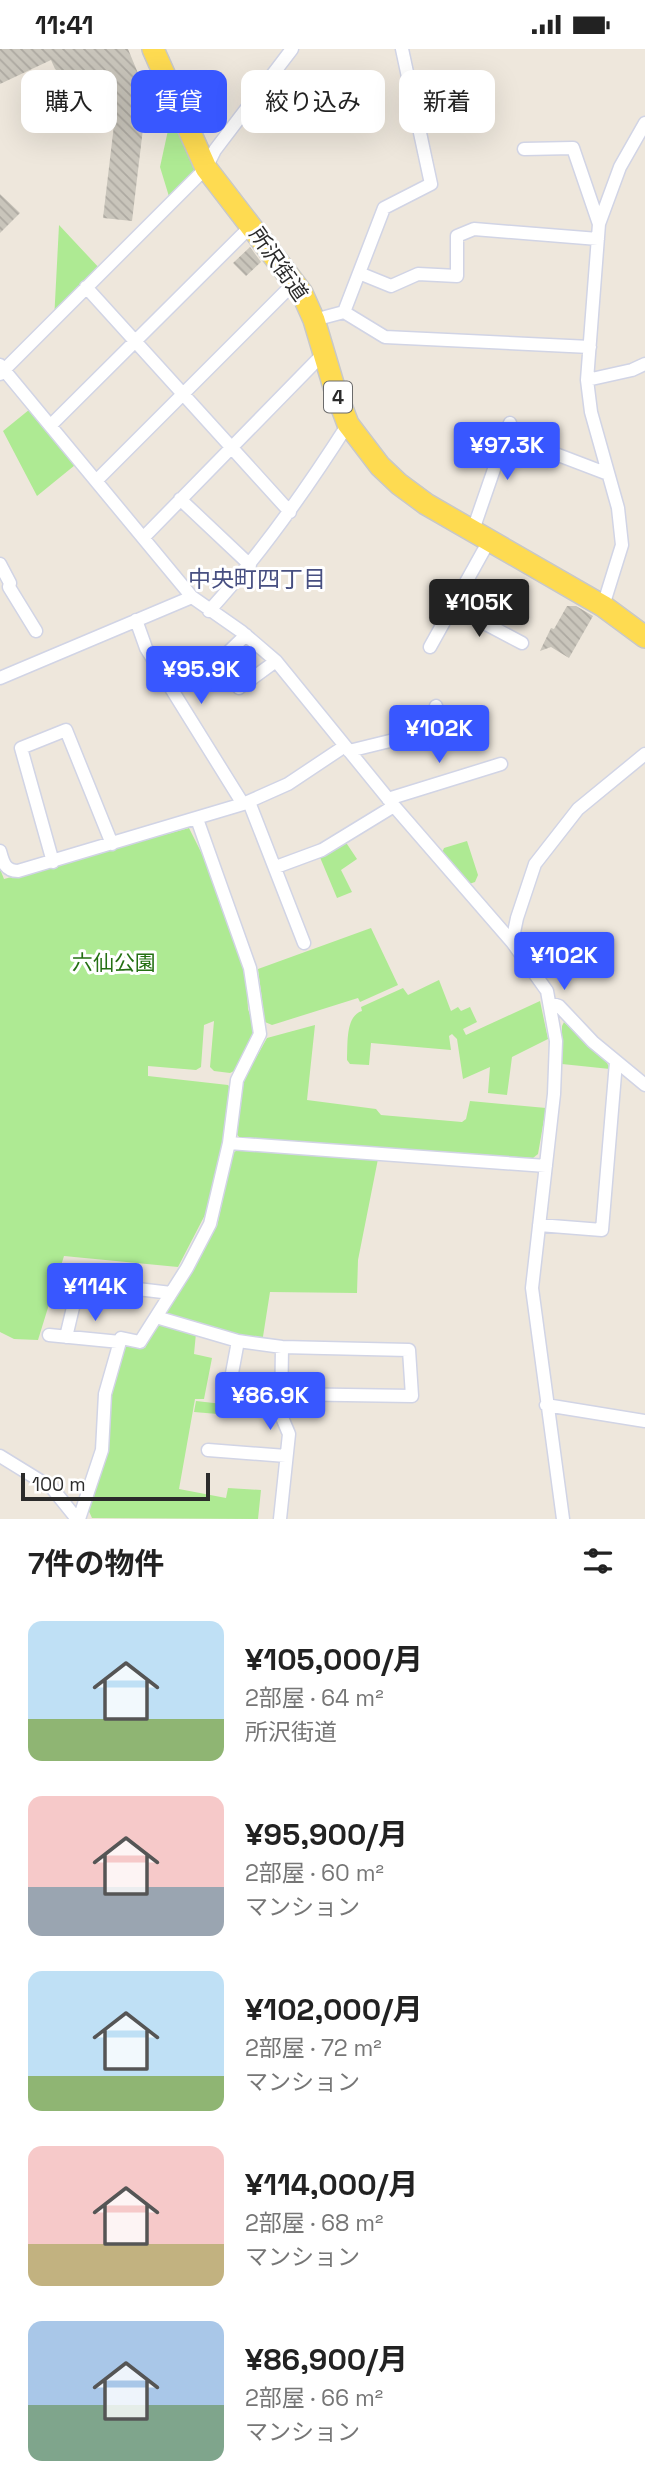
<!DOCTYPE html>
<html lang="ja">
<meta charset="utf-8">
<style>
body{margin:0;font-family:"Space Grotesk","Noto Sans JP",sans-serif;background:#f6f6f6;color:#222;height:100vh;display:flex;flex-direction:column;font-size:26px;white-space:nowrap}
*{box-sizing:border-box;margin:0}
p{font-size:23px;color:#767676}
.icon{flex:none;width:38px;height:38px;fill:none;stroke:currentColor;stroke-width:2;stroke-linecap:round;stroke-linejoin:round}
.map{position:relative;height:1470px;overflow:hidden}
.panel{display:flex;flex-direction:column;background:#fff;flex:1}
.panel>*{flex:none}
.top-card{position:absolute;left:21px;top:21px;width:604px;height:63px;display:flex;gap:14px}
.scale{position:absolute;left:21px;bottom:18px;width:189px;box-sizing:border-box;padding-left:7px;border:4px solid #2b2b2b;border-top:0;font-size:19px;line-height:24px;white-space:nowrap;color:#2b2b2b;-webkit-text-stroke:5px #fff;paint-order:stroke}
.price{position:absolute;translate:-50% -60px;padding:0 16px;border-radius:7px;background:#3857ff;color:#fff;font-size:23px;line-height:46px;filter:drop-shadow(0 2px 4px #0008)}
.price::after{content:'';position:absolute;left:50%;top:42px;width:21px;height:16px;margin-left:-10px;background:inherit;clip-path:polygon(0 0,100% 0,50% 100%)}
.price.active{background:#222;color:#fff}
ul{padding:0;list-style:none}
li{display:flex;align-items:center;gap:21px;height:175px;padding:0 28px}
li span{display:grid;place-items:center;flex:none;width:196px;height:140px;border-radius:14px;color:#555}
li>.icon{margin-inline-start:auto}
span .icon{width:84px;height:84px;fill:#fffc;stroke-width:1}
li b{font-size:30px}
h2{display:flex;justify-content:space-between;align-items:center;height:84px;padding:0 28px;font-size:30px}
.chip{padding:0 24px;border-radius:14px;background:#fff;box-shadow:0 7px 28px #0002;font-size:24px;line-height:63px}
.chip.active{background:#3857ff;color:#fff}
.status{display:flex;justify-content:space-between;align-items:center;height:49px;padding:0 35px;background:#fff;direction:ltr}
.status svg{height:19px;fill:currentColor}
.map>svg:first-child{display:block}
.grass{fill:#aeea93}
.building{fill:url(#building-back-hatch)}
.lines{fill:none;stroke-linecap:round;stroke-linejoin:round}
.street-casing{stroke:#d1d4e5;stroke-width:15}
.primary-casing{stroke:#c8c8c8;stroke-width:24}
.street{stroke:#fff;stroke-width:12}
.primary{stroke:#fedb51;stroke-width:21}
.labels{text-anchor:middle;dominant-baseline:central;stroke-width:6;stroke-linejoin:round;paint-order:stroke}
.shield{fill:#fff;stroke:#6b6b6b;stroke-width:2}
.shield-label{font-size:19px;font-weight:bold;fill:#2b2b2b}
.street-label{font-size:21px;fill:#2b2b2b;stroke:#fff}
.park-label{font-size:21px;fill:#247013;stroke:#fff}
.neighbourhood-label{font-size:23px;fill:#474f81;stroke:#fff}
</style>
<div class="status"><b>11:41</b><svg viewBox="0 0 49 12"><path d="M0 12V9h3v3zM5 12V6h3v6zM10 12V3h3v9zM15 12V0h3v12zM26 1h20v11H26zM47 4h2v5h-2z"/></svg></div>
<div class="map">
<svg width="645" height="1470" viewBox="0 0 645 1470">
<defs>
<pattern id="building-back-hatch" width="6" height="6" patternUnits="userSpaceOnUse" patternTransform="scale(1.75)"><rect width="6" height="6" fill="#c9c5bb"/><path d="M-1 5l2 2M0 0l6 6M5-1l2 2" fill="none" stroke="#ada9a1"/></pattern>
</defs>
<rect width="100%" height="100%" fill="#eee7dc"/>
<path class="grass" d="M175,49L206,119L171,154L160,118Z
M59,176L102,222L54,272Z
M35,356L80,412L37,447L3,382Z
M189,779L219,839L246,920L248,960L256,984L238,1020L230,1024L214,1022L210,1018L214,972L204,976L201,1018L196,1021L148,1017V1027L228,1036L231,1040L221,1102L207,1162L178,1218L64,1207L38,1291L14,1290L0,1283V820L4,830Z
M345,792L357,810L341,821L352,843L337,849L319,806Z
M467,792L478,826L475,833L469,835L442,804L444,799Z
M371,879L398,936L360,953L358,949L272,976L265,973L258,920Z
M439,931L451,962L458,958L461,962L470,958L477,973L463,980L466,986L540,952L548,990L512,1008L507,1046L488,1044L490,1018L463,1030L457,990L452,985L449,987L451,1001L371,994L369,1016L350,1015L347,1011C348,996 345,967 362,962L361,958L403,939L408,946Z
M564,973L606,1012L610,1020L562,1015V977Z
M315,976L307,1051L376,1060L381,1066L462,1073L466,1070L470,1052L546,1059L538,1105L533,1109L476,1105L475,1107L239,1088L235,1083L242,1034L267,989Z
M239,1100L378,1110L358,1211L357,1244L270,1243L262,1294L166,1266L165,1263L217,1177L233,1104Z
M159,1272L196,1284L194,1305L212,1309L204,1350H195L179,1440L226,1449L228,1439L261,1441L258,1470L92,1469L87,1458L106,1357L122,1296L145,1299Z
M196,1352L275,1361L276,1370L194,1363Z"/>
<path class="building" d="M0,0H128L147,46L132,172L103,169L116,59L111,37L89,38L69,32L55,20L51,11L0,35Z
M0,145L20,164L0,184Z
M250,198L261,213L246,227L233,214Z
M567,557H576L593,567L569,609L551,598L540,602L551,579L554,580Z"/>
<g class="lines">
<g class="street-casing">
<path id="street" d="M524,100L573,99L599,175
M359,224L391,237L418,225L457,227V187L474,180L598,190
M86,238L290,463
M344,263L385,288L590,298
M314,271L344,263L384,159L431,135L402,0
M0,316L192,548L242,583L276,612L394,757L512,893L547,942L556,992L554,1045L532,1239L563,1470
M0,325L206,119L215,101L292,0
M587,331L632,321L645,315
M51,376L252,176
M506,386L608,425
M96,432L295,233
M180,450L250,516
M473,481L510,374
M144,488L324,304
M0,515L10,534L9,538L36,582
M452,557L522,594
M603,557L622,496L618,459L591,363L587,331L599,175L620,118L645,74
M209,562C262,504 306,441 348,375
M136,571L146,599L243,755
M246,586L220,611L239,639L276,612
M430,598L490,490
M0,629L192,548
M436,657L441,679
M349,702L463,674
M388,750L501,715
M249,753L304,894
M0,802C3,813 5,822 18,822L243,755L288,735L345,697
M53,813L21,699L66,681L112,795
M276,818L322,801L394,757
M512,893L517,869L535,815L578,760L645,705
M550,954L559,957L593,993L645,1036
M229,1094L546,1117
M539,1176L602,1181L616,1013
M156,1268L238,1292L282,1298L409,1301L412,1347L281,1345
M49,1286L120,1293
M66,1288L79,1233L171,1244
M230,1335L238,1292
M546,1356L645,1372
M208,1401L286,1407
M0,1407L52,1439L77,1470
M79,1470L102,1401L105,1345L121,1289L140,1293L187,1219L210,1175L229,1094L237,1031L260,985L250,919L197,770
M280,1470L289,1385L281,1366L282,1298"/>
</g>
<g class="primary-casing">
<path id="primary" d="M153,0L206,119L302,244L314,271L334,338L348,375L380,417L399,435L426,455L603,557L645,588"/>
</g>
<use href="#street" class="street"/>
<use href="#primary" class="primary"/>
</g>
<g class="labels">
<rect class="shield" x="324" y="332.5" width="28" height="31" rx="5"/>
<g class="shield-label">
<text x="338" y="348">4</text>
</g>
<g class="street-label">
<text transform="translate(279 215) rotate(55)">所沢街道</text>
</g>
<g class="park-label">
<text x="114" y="913">六仙公園</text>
</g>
<g class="neighbourhood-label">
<text x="257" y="530">中央町四丁目</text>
</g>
</g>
</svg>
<div class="scale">100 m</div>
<b class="price" style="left:507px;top:433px">¥97.3K</b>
<b class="price active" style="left:479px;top:590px">¥105K</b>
<b class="price" style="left:201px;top:657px">¥95.9K</b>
<b class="price" style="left:439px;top:716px">¥102K</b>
<b class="price" style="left:564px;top:943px">¥102K</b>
<b class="price" style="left:95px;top:1274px">¥114K</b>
<b class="price" style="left:270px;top:1383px">¥86.9K</b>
<div class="top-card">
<a class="chip">購入</a>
<a class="chip active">賃貸</a>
<a class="chip">絞り込み</a>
<a class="chip">新着</a>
</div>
</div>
<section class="panel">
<h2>7件の物件<svg class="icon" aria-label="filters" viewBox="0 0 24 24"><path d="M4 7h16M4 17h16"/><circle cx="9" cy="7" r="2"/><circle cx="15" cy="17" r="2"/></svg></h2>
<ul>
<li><span style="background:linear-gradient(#bfe0f5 70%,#8fb573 0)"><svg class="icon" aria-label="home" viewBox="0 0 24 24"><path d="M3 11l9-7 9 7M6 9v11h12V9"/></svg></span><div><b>¥105,000/月</b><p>2部屋 · 64 m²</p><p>所沢街道</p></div></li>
<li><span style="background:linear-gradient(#f6c9c9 65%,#9aa5b1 0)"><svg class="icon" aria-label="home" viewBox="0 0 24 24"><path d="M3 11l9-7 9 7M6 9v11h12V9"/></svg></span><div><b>¥95,900/月</b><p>2部屋 · 60 m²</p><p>マンション</p></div></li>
<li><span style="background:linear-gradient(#bfe0f5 75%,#8fb573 0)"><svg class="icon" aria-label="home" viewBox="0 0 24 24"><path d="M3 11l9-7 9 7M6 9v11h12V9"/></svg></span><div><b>¥102,000/月</b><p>2部屋 · 72 m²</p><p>マンション</p></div></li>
<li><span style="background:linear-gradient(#f6c9c9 70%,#c2b280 0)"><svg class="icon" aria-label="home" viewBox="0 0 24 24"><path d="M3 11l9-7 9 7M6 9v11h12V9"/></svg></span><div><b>¥114,000/月</b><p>2部屋 · 68 m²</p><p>マンション</p></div></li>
<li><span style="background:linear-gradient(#a9c7e8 60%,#7fa58c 0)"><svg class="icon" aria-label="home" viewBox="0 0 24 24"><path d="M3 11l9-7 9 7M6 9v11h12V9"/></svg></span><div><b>¥86,900/月</b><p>2部屋 · 66 m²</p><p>マンション</p></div></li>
</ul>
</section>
